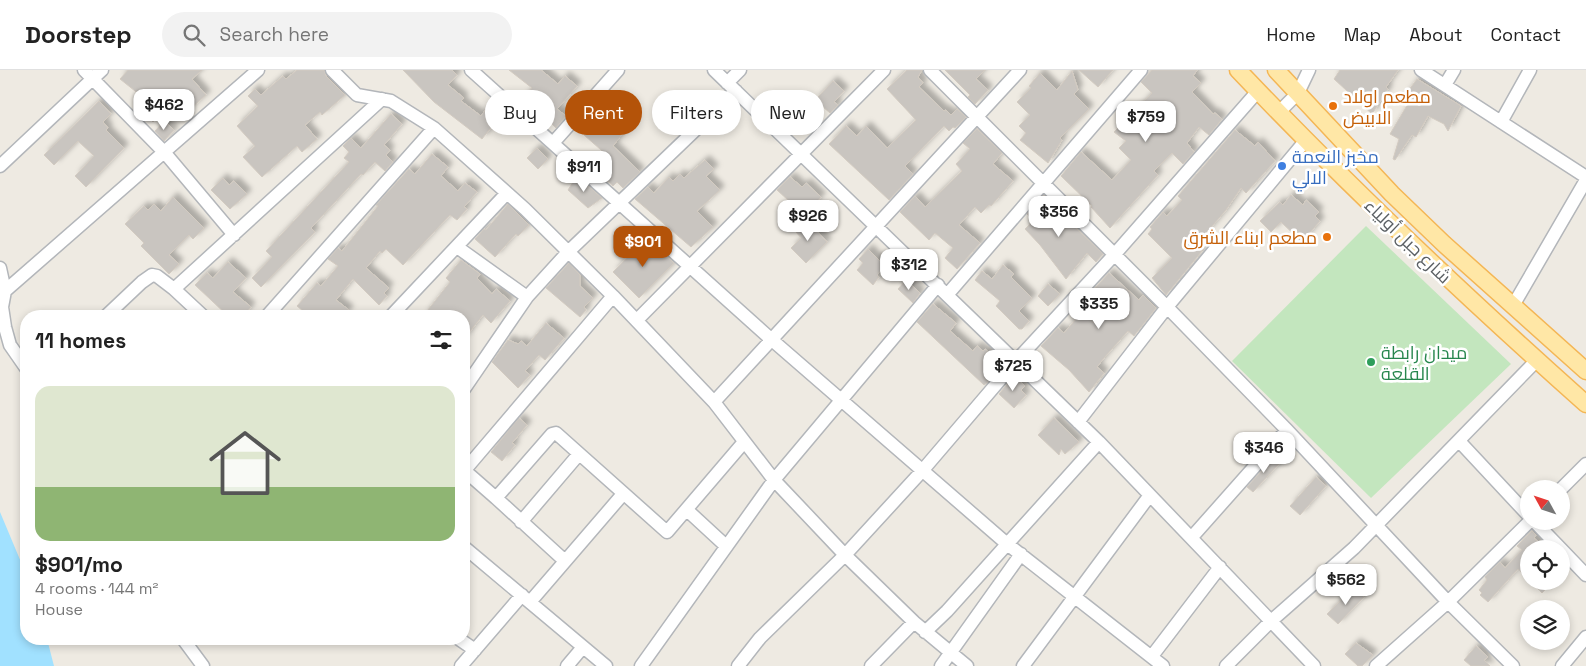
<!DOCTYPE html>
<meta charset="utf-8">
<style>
body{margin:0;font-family:"Space Grotesk",Cairo,sans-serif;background:#f2f2f2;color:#222;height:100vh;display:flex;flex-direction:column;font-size:19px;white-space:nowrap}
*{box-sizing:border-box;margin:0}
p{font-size:16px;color:#767676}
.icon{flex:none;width:28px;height:28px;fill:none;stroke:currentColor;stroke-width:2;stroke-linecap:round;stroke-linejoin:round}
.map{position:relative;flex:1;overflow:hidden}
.drawer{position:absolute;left:20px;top:240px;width:450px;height:335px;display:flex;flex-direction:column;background:#fff;border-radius:20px;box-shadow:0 2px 8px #0003}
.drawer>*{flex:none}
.top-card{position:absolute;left:485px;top:20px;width:475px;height:45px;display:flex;gap:10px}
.needle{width:32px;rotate:310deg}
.fabs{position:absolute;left:1520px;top:410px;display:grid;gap:10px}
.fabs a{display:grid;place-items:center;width:50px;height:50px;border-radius:50%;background:#fff;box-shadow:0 2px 8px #0003;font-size:25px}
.price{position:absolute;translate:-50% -42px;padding:0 11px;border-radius:10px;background:#fff;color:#222;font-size:16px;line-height:32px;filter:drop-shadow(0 1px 2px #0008)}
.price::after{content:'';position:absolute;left:50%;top:30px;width:15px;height:11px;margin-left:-8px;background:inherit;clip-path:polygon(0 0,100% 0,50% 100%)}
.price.selected{background:#b45309;color:#fff}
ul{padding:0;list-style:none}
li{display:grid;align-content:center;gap:10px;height:265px;padding:0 15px}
li span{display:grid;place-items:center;height:155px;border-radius:15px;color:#555}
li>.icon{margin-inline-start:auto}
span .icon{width:90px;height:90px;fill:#fffc;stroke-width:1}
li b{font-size:21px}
h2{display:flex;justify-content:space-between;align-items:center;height:60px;padding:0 15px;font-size:21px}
.pill{padding:0 18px;border-radius:22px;background:#fff;box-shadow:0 2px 8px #0003;font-size:18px;line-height:45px}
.pill.selected{background:#b45309;color:#fff}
header{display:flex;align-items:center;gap:30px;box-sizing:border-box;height:70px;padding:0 25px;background:#fff;border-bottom:1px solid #e0e0e0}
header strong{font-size:24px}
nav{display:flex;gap:28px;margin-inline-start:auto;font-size:18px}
.search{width:350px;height:45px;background:#f2f2f2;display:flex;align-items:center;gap:12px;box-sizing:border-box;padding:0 18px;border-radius:28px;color:#767676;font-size:19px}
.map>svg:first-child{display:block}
.green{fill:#c3e6be}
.water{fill:#a1e1ff}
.building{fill:#c9c5c0;stroke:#d3cbc1;filter:url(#shadow)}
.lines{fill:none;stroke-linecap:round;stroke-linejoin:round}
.minor-casing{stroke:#b3b6ba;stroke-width:15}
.major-casing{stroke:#f4b655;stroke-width:19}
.minor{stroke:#fff;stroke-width:12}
.major{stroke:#ffe7a6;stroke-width:16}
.food-dot{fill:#e8710a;stroke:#fff;stroke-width:2}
.shop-dot{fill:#3f7fe0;stroke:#fff;stroke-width:2}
.leisure-dot{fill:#2e9e5b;stroke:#fff;stroke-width:2}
.labels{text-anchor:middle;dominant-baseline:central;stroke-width:5;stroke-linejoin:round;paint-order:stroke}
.food-label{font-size:18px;fill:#c56008;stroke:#fff;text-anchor:start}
.shop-label{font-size:18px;fill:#366cbe;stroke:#fff;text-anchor:start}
.street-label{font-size:18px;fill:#5b6064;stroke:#fff}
.leisure-label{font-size:18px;fill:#27864d;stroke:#fff;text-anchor:start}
</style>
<header>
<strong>Doorstep</strong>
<div class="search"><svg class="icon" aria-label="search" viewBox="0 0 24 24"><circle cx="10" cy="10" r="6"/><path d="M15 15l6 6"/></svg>Search here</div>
<nav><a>Home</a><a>Map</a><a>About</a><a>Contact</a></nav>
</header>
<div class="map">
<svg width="1586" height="596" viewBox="0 0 1586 596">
<defs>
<filter id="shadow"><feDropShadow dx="4.5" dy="-4.5" stdDeviation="2.5" flood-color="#0004"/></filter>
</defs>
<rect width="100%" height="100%" fill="#eeeae2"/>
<path class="green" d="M1366,156L1511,294L1371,428L1232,291Z"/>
<path class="water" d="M0,442L26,504V569H47L54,596H0Z"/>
<path class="building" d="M128,0H202L192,9L206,25L188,41L184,36L181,38L175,31L153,52L142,40L150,33L120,9Z
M297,0H324L326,6L345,25L322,45L320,42L305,55L317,69L302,82L297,76L262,107L243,87L255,76L237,56L258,36L248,26L255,19L261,25L283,6L286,9Z
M403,0H452L457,5L448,15L464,28L461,31L481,46L489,35L501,45L482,69L434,32Z
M509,0H541L558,14L565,6L577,16L557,39L566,46L556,58L524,27L532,18Z
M907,0H922L918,7L923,13L919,17L944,41L946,40L951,45L957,39L966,47L955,58L953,57L949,61L944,56L905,96L913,104L889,130L829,74L846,56L857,66L866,56L887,78L916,50L887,19Z
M945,0H985L976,9L988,20L975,34L968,27L970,25Z
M1079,0H1113L1098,17Z
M1152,0H1197L1193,6L1201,13L1192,22L1213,44L1215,43L1222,49L1209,65L1199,57L1187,73L1194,82L1183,94L1172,83L1154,101L1158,105L1110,158L1091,137L1092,136L1061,106L1081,82L1112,110L1131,90L1119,78L1126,71L1114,62L1152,23L1141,12Z
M1340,0H1398L1386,17L1388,19L1372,44L1334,9Z
M1072,1L1078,20L1074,24L1089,39L1060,68L1062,70L1048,93L1020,70L1026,63L1019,56L1030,45L1017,32L1031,18L1029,16L1040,3L1057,20Z
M1417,9L1461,36L1448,61L1444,54L1428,46L1416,67L1412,65L1395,90L1393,89L1399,69L1390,64L1409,32L1403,28Z
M833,11L844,21L834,32L838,35L830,43L815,30Z
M99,31L111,44L103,52L108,58L106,60L124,78L86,117L75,106L94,86L78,71L54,95L44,85Z
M391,44L402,54L384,75L390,80L386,85L393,92L385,101L375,92L363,105L361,104L311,158L315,162L261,217L252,208L272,187L266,181L349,92L344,88L349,82L343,76L351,68L361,78Z
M601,44L609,51L612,48L626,59L613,76L640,102L623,118L617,112L613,116L596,101L609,87L584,65Z
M164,51L174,60L164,71L155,61Z
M977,59L1002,83L993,94L1013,111L991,136L989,135L981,143L975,137L959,155L980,173L957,199L945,188L953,178L935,163L929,170L900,142L915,126L925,137L962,101L956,94L970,79L963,73Z
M1235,60L1255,76L1258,72L1275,91L1246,123L1241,118L1226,140L1195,176L1202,181L1166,225L1152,208L1172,188L1148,164L1152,159L1150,157L1163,142L1167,146L1182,130L1178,126Z
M537,78L548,89L538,99L527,88Z
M432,84L448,97L441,106L458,121L465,113L477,122L464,137L467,139L457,150L450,145L403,195L386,179L382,183L380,181L366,198L389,218L384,223L387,226L379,235L353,209L336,230L349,240L344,246H334L328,241L324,246H309L297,236L317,213L321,216L338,196L328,189L338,178L342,181L378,136L376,135L409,99L415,104Z
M705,90L714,99L706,106L720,120L697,141L713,157L691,177L635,129L648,117L654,123L669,107L673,111L680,104L684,108Z
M577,106L602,128L588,138L568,120Z
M790,107L802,117L806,113L821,127L800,151L784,136L789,131L777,120Z
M223,108L229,115L234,111L247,124L230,139L211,120Z
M1044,125L1055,137L1052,140L1072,158L1074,156L1103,184L1096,192L1087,183L1066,209L1040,175L1025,159L1034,150L1027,144Z
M1291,125L1303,135L1306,130L1319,142L1315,146L1320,151L1302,172L1281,152L1271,162L1260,151L1280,132L1283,135Z
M173,127L204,158L193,169L189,165L169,185L179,194L169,204L141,176L144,173L125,154L144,136L148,140L154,134L161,141Z
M508,134L529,155L518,166L516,164L495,187L475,169L484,159L486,160Z
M805,149L827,172L806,193L791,178L801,168L796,162Z
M646,168L674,193L639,228L613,202Z
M868,179L885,196L877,205L879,207L873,215L857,200L863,193L859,189Z
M461,190L480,204L477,208L492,224L496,219L510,231L491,253L483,245L464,269V246H423L450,212L446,208Z
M228,192L246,208L233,222L251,237L243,246H228L195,215L207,203L213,208Z
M569,193L580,205V216L593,228L584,237L586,240L580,247L546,218Z
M1003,195L1014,204L1011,207L1032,228L1019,241L1029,251L1022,259H1019L996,236L1000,231L975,210L982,201L992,209Z
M1109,203L1139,230L1143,225L1156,238L1134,266L1128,261L1104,288L1097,297L1104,303L1089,322L1069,300L1041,276L1058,258L1064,263L1082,242L1094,253L1097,250L1084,230Z
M906,210L920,223L913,233L898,219Z
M1048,214L1060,224L1048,236L1038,226Z
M933,234L956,253L950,261L973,281L977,276L983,281L985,279L995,288L994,289L1001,296L987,313L984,315L917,252Z
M546,253L564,268L545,290L539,285L525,301L530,305L518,318L492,292L508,270L518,274L521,271L527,276Z
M1014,306L1025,316L1021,320L1026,325L1014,338L999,324Z
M519,348L527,355L512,373L515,375L502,391L491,382Z
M1054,348L1079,372L1065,384L1061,379L1059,385L1038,365Z
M1276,385L1279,394L1253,422L1247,417Z
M1316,407L1326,416L1300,445L1290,436Z
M1532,461L1536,465L1534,468L1546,479H1529V509L1518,499L1488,532L1480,525L1482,523L1479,520L1487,510L1485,507L1500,492L1505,498L1522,480L1517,476Z
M1531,511H1554L1542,523Z
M1354,517L1364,527L1338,554L1327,544Z
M1356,573L1373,585L1362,596H1358L1345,584Z
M1476,576L1488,587L1484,590L1490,596H1471L1464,590Z"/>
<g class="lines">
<g class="minor-casing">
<path id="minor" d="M84,0L165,83L234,165
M332,0L357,25L391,31L434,58L525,139L613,226L714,332L774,410L845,485L914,552L967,596
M471,0L772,270L1006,473L1163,596
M714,0L1099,372L1314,596
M930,0L1167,237L1287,360L1448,532L1513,596
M1421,0L1586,107
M727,13L740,0
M1445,15L1454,0
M1278,43L1298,23L1309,0
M1501,52L1530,0
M553,73L618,0
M0,96L102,0
M457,177L527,227
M0,198L5,221L2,237L5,257L10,275L26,298
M5,221L258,0
M947,225L1141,0
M1514,234L1586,110
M106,246L142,212L152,205L157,206L174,219
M203,246L174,219L382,29
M267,246L434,58
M391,246L507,123
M637,250L884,0
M464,319L527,227L568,182L736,21
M714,332L1020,0
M1078,352L1167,237L1306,70
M1459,371L1529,446
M464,400L496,428L552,364L556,363L667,462L744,372
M464,401L613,226
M1561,419L1586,394
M496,428L565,491
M687,440L726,476
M1534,451L1561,479
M521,452L579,384
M1192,467L1287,360
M464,477L606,596
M1561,479L1586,505
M530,532L623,424
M925,562L947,541L1099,372
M183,569L203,596
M459,569L475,580
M1152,586L1220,497
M461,596L522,525
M567,596L583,577
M641,596L774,410L938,215
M738,596L760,568L845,485L922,401L1016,291L1115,184L1258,21
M871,596L914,552
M941,596L1021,484
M1023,596L1150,425
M1226,596L1271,551L1354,478L1537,290
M1376,596L1448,532L1530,451
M1562,596L1586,567"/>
</g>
<g class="major-casing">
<path id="major" d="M1238,0C1349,117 1466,227 1586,334
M1276,0L1392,124L1444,174L1586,301"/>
</g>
<use href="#minor" class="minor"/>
<use href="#major" class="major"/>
</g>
<g class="food-dot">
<circle cx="1333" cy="36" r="5"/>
<circle cx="1327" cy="167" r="5"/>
</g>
<circle class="shop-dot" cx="1282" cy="96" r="5"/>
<circle class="leisure-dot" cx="1371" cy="292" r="5"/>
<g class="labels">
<g class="food-label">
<text x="1343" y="26">مطعم اولاد<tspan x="1343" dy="21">الابيض</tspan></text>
<text x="1317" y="167" text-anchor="end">مطعم ابناء الشرق</text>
</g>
<g class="shop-label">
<text x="1292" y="86">مخبز النعمة<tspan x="1292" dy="21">الالي</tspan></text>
</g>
<g class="street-label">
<text transform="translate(1408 171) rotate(44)">شارع جبل أولياء</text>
</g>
<g class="leisure-label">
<text x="1381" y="282">ميدان رابطة<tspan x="1381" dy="21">القلعة</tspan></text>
</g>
</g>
</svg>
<div class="fabs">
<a><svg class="needle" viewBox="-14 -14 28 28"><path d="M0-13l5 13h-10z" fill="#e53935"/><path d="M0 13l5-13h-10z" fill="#767676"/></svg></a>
<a><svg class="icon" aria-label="locate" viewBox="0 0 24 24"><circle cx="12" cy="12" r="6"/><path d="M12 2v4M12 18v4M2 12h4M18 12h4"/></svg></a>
<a><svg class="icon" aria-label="layers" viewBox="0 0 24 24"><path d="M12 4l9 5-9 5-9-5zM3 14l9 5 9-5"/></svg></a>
</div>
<b class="price" style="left:164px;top:61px">$462</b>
<b class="price" style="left:1146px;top:73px">$759</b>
<b class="price" style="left:584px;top:123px">$911</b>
<b class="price" style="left:1059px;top:168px">$356</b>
<b class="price" style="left:808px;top:172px">$926</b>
<b class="price selected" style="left:643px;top:198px">$901</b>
<b class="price" style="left:909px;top:221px">$312</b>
<b class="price" style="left:1099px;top:260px">$335</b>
<b class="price" style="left:1013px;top:322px">$725</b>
<b class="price" style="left:1264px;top:404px">$346</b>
<b class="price" style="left:1346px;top:536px">$562</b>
<div class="top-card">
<a class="pill">Buy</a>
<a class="pill selected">Rent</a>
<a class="pill">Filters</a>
<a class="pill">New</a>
</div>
<section class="drawer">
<h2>11 homes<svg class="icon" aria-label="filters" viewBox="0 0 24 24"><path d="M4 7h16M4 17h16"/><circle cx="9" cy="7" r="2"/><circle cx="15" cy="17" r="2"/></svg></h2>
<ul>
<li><span style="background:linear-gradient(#dfe7d0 65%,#8fb573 0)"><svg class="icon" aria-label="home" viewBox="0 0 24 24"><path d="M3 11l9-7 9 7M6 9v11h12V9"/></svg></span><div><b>$901/mo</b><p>4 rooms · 144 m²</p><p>House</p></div></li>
</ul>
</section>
</div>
